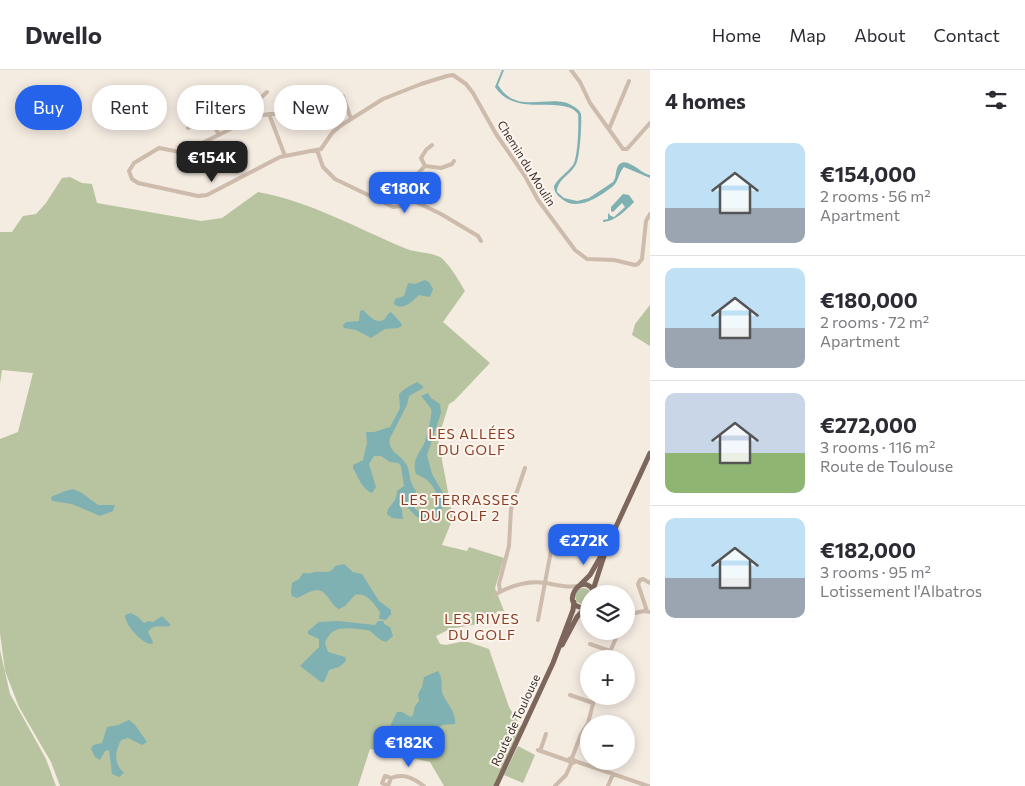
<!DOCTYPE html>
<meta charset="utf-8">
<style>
body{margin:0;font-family:Commissioner,sans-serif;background:#f7f7f7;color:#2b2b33;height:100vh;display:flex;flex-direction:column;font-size:19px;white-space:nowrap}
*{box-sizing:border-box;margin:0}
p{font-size:16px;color:#7c7c81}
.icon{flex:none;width:28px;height:28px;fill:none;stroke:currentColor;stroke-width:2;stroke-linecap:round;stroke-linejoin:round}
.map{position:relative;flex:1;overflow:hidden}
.side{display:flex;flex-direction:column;background:#fff;width:375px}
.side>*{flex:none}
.hud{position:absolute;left:15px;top:15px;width:475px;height:45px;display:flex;gap:10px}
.tools{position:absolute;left:580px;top:515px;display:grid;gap:10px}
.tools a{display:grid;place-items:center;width:55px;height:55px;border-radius:50%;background:#fff;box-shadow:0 2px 12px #0003;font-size:25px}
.price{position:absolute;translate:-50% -42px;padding:0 11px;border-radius:10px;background:#2563eb;color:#fff;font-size:16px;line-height:32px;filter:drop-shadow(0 1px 2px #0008)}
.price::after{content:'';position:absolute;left:50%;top:30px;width:15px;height:11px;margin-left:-8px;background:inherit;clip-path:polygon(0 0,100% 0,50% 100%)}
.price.selected{background:#222;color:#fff}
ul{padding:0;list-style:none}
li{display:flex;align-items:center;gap:15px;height:125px;padding:0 15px}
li+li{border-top:1px solid #e1e1e2}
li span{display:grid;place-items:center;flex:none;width:140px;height:100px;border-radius:10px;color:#555}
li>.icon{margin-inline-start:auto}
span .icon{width:60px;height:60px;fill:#fffc;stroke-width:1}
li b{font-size:21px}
h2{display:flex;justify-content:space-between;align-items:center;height:60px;padding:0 15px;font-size:21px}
.pill{padding:0 18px;border-radius:22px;background:#fff;box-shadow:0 2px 12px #0003;font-size:18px;line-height:45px}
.pill.selected{background:#2563eb;color:#fff}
header{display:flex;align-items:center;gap:30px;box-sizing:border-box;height:70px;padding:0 25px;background:#fff;border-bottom:1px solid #e1e1e2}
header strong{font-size:24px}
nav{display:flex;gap:28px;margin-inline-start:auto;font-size:18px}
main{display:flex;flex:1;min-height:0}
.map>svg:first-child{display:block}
.green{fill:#b8c4a0}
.water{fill:#7fb0b2}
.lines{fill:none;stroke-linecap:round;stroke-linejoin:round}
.minor{stroke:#cdbbac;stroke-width:4}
.major{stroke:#7d675c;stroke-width:5}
.labels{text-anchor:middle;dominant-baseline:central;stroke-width:4;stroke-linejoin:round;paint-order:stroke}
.street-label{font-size:12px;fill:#3b302b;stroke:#fbf5ee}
.neighbourhood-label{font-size:14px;letter-spacing:1px;fill:#8c3b22;stroke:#fbf5ee}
</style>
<header>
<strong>Dwello</strong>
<nav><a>Home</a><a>Map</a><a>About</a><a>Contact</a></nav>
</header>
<main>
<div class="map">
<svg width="650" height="716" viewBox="0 0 650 716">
<rect width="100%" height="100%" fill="#f4ebe1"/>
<path class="green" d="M70,107L82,113L92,114L97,133L201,151L222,148L258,122C310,131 358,159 407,179C417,183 430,182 440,187C448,192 460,212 465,221L443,252L490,293L454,331L449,334L438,369L453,448L442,475L467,481L469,477L504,488L495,518L504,541H498L484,553L450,559L436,566L440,574L446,575L465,571L489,579L509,637L521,657L494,716H444L430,692L370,679L358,716H60L51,692L19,637L5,601L0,563V369L18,362L33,303L2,300L0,314V162H12L23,146L36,144L46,133L62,108Z
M650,235V276L632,265L635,254Z
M575 526a8 8 0 1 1 16 0a8 8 0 1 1-16 0Z
M0,580L10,624L46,689L56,716H0Z
M518,676L535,685L523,713L504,705Z"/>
<path class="water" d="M502,0H504L498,15C517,47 552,22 573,36C577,38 580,41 581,44C582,51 580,88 576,94C571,105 557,109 557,122L564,128L577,131L589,128L613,112C617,107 615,101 618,96C625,84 641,104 650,105V108L624,97C618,103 619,112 612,117C599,127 577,142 562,129C557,125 554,122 554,116C559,107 567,103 573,95C578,88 579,53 578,44C564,24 516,49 495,17Z
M623,124L629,125L634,132C625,141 616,151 603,152V150L608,149V143L611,146L614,147L625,137L622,133L613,142L611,141V137Z
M425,210L429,212L433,219L430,227L419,225C411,232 404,241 394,234L395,229L404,226L408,213L415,214Z
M363,240C369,245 374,254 384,250L388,244L391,242L401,253L402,256L398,258L385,259L371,268L356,260L344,258L343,255L346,252L359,251L360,241Z
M417,312L423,316V318L409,326L407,335L390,368C387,382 401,384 406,394C410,400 409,408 412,414C413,417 415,419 416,421L413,433L415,439L423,444H431C443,434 437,419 427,410C423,407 420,406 416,404C412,391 418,385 424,374C426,370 433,343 431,339C429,335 424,330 421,326L428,323L431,328L440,334L441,343L427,385L432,404L443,423L444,431L441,444L432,451C415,451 413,441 402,432L399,434L402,440L403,449L392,448L387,444C387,435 397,434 397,421L404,416L401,396L398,393L390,392L381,386H374L369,394L376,417L372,423C362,419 358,407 353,398V395L363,390L367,373L366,362H374L390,357L400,338L399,324L406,318Z
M73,419L82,423L98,435H115L113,441L100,446L72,434L52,431L51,427L65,421Z
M344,494L353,502L362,504L379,531L391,540V544L386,550L379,549L380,542C373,533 367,522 355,525L345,536L339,539C331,536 327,520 317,520C311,520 303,526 297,528L292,526L291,522L292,513L299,509L303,503C309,504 310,503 316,502C324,501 330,505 335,496Z
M131,543L138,547L144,553L148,551L153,552L162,546L170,554V556C161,558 154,553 148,562L153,572L152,574C142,574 125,555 125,545Z
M338,551L375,555L378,551H384V554L390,557L393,566L386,572C378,570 376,565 370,561C366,559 362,560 358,559C344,558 331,556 325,573L328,582L345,587L346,591L339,597L329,600L324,612H321L300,596L319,577V569L308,564V561L319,552Z
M438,601C444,610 440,618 443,625C447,633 457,644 455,654L442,655L435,661L434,665L428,673L401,667L393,668L388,666L391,654L397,642H402L411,647L413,645L415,636L419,631L418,624L422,617L424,607Z
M129,650L135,655L147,672L142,675L128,668L121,670C115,682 113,693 124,703L119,707L112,704L109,680L105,681L100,690L95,687L91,679L93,675L102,673L107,657L118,655Z"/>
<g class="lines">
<path class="minor" d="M571,0L580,12L590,33L623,79H627L650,53
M343,26L351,49
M269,44H278L282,36L283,29
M209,46L219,65
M257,46L253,35L267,22
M188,58L209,46L207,42
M609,59L629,11
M317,80L323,97L335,109L393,137L401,136L412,130L441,144L478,166L481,171
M285,86L269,44L257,46L188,80L180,82L159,78L134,93L129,101L132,109L138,113L198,126L207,125L280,87L285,86L321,79L332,63L340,56L383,29L421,14L447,6L453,5L466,14L473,23L496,64L525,106L538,130L575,180L587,189L614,190L635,195L638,194L642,189L646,151L650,144
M425,96L421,88L426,80L432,75
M412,130C410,113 413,108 425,96L441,98L452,94L454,91
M500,522L499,514L509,476L511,439L525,398
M496,524C512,515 528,510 546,513C557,515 567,518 578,516
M647,541L638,514L640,510L643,509L650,513
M626,545L644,541L650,542
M538,550L553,470
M590,574L610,581
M607,589L619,561
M570,625L593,633
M538,680L569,691
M540,681L546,664
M572,688L575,692L571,694L569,689L572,688L581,664L588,653L595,626
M575,691L648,716
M391,708L388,716L382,713L385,706L391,708C404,703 413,708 424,716
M555,716L566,705L571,694
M608,716L613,704"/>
<path class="major" d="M580,515L590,505L608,474L650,383
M593,520L606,480
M587,537C556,541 582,495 595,524
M562,575L577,547L586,537
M496,716L553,593L573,540L574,532"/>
</g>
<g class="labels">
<g class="street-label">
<text transform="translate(527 93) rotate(58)">Chemin du Moulin</text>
<text transform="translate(515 650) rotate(-65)">Route de Toulouse</text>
</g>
<g class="neighbourhood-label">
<text x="472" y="363">LES ALLÉES<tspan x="472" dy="16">DU GOLF</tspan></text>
<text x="460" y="429">LES TERRASSES<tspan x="460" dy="16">DU GOLF 2</tspan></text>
<text x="482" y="548">LES RIVES<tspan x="482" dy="16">DU GOLF</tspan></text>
</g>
</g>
</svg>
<div class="tools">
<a><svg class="icon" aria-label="layers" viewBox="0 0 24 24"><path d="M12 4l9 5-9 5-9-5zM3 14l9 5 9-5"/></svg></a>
<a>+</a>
<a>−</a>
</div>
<b class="price selected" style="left:212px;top:113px">€154K</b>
<b class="price" style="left:405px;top:144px">€180K</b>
<b class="price" style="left:584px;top:496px">€272K</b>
<b class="price" style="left:409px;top:698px">€182K</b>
<div class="hud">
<a class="pill selected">Buy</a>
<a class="pill">Rent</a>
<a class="pill">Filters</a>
<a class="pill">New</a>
</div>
</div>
<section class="side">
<h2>4 homes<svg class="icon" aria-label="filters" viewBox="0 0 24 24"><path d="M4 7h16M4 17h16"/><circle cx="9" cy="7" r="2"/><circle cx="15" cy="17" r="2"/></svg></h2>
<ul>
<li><span style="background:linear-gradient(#bfe0f5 65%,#9aa5b1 0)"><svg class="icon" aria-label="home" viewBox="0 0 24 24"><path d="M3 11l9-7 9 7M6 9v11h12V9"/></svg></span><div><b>€154,000</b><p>2 rooms · 56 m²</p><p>Apartment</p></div></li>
<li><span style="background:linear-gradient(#bfe0f5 60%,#9aa5b1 0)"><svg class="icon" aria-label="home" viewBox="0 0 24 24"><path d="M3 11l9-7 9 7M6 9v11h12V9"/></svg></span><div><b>€180,000</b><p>2 rooms · 72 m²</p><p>Apartment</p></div></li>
<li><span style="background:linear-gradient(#c9d6e8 60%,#8fb573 0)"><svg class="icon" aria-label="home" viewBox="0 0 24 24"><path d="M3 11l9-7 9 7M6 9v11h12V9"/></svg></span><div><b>€272,000</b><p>3 rooms · 116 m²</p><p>Route de Toulouse</p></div></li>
<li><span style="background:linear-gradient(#bfe0f5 60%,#9aa5b1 0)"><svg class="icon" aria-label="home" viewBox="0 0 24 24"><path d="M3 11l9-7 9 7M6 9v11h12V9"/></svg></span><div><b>€182,000</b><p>3 rooms · 95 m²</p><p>Lotissement l'Albatros</p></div></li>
</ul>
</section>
</main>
